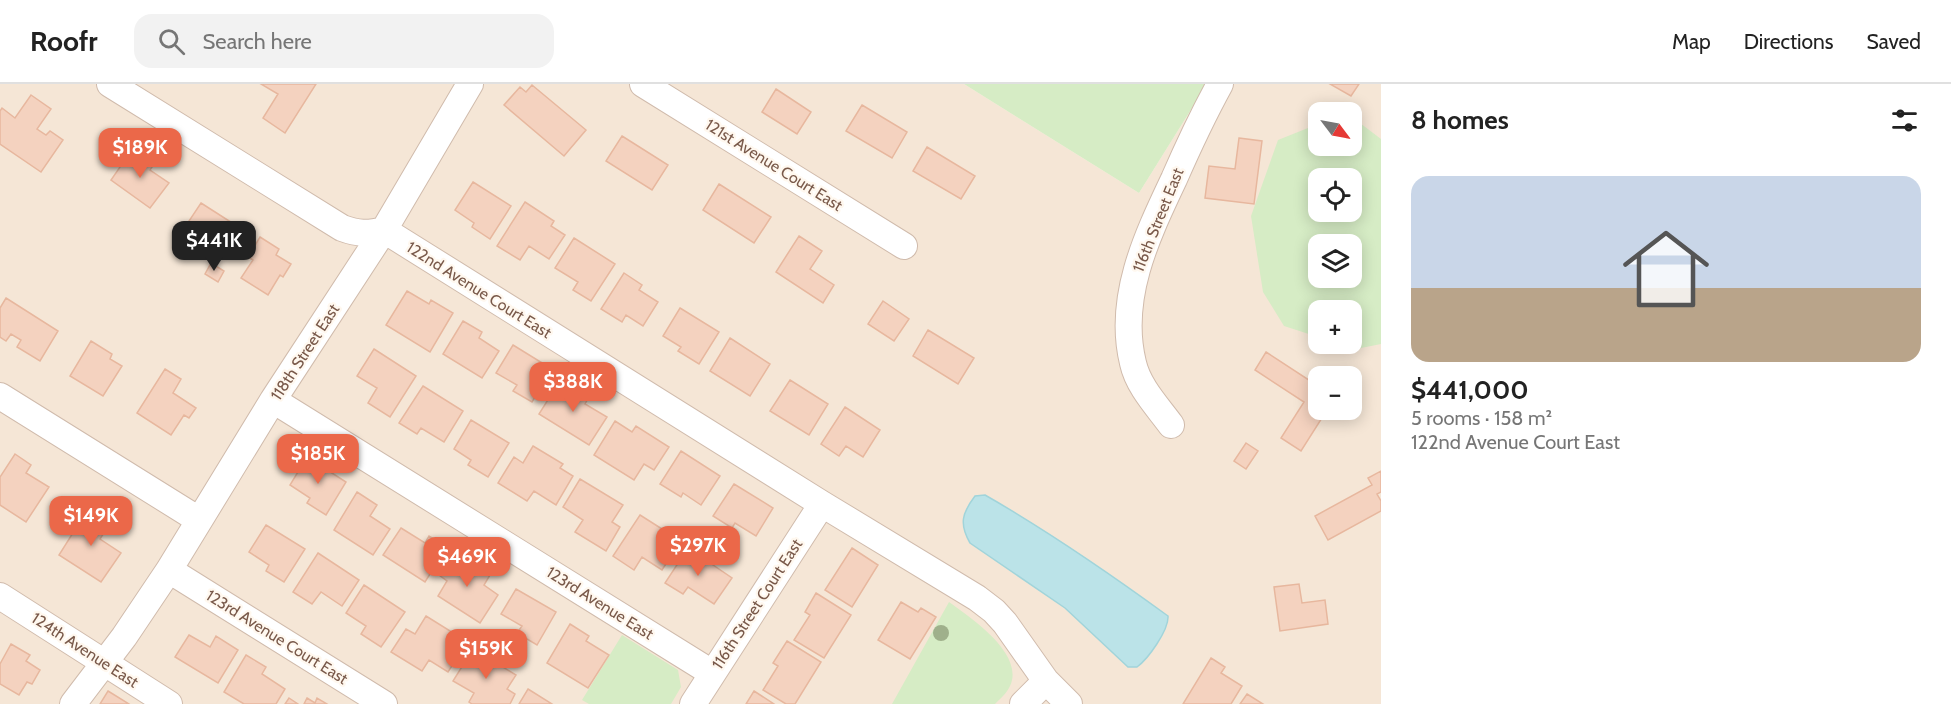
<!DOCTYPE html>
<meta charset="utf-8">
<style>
body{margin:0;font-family:Cabin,sans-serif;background:#f2f2f2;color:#222;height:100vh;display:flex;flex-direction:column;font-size:22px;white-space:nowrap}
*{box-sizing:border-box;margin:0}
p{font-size:20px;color:#767676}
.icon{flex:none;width:33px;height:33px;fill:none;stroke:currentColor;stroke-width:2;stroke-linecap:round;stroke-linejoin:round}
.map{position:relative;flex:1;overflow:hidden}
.drawer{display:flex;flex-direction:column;background:#fff;width:570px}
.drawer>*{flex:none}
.needle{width:39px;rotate:122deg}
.fabs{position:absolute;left:1308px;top:18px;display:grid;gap:12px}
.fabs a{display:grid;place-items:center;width:54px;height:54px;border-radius:12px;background:#fff;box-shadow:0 3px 15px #0003;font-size:30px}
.price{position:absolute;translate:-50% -51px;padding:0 14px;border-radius:12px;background:#eb6849;color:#fff;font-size:20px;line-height:39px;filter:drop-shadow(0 2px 3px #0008)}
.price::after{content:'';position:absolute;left:50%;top:36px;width:18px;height:14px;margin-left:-9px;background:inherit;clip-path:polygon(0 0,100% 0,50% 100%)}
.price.on{background:#222;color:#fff}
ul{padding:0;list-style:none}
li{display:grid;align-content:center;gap:12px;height:318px;padding:0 30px}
li span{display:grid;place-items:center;height:186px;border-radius:18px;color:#555}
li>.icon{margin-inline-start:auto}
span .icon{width:108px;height:108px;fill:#fffc;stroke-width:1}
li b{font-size:26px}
h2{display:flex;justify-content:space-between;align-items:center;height:72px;padding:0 30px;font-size:26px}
header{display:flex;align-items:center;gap:36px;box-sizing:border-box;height:84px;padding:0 30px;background:#fff;border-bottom:2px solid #e0e0e0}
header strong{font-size:28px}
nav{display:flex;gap:33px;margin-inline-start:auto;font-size:21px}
.search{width:420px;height:54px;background:#f2f2f2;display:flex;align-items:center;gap:15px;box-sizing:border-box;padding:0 21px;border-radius:18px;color:#767676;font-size:22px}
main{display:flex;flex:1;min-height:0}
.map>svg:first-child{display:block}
.residential{fill:#f5e6d6;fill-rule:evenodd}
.green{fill:#d6ecc5;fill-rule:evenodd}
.water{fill:#bbe3e8;stroke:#a1d4da;stroke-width:1.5}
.building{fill:#f4d2bf;stroke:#e7b79e;stroke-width:1.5}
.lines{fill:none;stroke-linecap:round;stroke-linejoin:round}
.minor-casing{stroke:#d0bbac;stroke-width:28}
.minor{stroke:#fff;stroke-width:26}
.tree{fill:#9fb08b}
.labels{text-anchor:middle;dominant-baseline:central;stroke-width:4.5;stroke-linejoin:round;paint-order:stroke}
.street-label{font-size:16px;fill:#79594a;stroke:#fff8ef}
</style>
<header>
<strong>Roofr</strong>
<div class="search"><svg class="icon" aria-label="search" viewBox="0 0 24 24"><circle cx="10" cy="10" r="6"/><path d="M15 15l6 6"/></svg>Search here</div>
<nav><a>Map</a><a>Directions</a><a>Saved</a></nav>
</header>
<main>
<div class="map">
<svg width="1381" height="620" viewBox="0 0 1381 620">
<rect width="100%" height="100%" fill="#fdf4e8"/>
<path class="residential" d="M0,0H964L1139,109L1207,0H1381V620H0ZM1318,28H1352V62H1318ZM1318,94H1352V128H1318ZM1318,160H1352V194H1318ZM1318,226H1352V260H1318ZM1318,292H1352V326H1318Z"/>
<path class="green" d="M964,0H1207L1139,109Z
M1352,33L1381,55V260L1356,265L1338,260H1352V226H1318V253L1284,242L1263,208L1251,132L1278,56L1318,40V62H1352ZM1352,94V128H1318V94ZM1318,160H1352V194H1318Z
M949,518C971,534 1025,570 1010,602C1007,609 1000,615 995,620H892Z
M622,551L678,586L681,603L671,620H589L582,616Z"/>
<path class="water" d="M985,411C1048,447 1109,489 1168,532C1169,546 1148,575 1137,583H1128L1065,524L970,459C959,440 962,429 975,412Z"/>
<path class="building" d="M261,0H316L285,49L263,34L278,10Z
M1330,0H1359L1351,12Z
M532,1L586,46L564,72L504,21L520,3L526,8Z
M776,5L811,28L797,50L762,28Z
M31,11L51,25L37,45L46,51L50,47L63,56L41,88L0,60V27L2,24L15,34Z
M862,21L907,48L892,74L846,47Z
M622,52L668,81L652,106L606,77Z
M1239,54L1262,57L1254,120L1205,114L1209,82L1235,85Z
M927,63L975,92L961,115L913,87Z
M144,68L156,77L150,86L169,99L150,124L111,96L129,70L138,76Z
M473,98L511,122L490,155L472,143L474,139L455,126Z
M719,100L771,133L754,159L703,126Z
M525,118L554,137L551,142L565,151L549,175L529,162L520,176L497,162Z
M201,119L237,142L217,172L207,165L208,162L183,146Z
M799,152L822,167L810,185L834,201L823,219L776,188Z
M260,153L279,165L276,171L291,180L283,193L280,191L268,211L241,194L253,176L248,173Z
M574,154L615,180L591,217L573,206L578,198L555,184Z
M211,179L224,187L218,198L205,190Z
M624,189L642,201L639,206L658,218L643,242L626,231L622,238L601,225Z
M407,207L429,220L431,216L453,229L430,268L386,241Z
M6,214L58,247L40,277L17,263L21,256L11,250L6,257L0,253V224Z
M883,217L909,235L894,257L868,240Z
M680,224L719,248L699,280L678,267L681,263L663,252Z
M463,237L482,248L479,254L499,267L482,294L443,270Z
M928,246L974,274L958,300L913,272Z
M730,254L770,280L750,312L710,287Z
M91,257L112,270L110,275L122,282L103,312L70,292Z
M513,261L552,285L532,318L513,307L517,301L496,289Z
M374,265L416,292L390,333L368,319L377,304L357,292Z
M1266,268L1318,302V326H1327L1301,367L1281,354L1304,318L1255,286Z
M165,285L181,295L173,309L196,324L189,334L184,331L171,351L137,329Z
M561,295L589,313L585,320L607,333L589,361L539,330Z
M790,296L828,320L809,351L770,327Z
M423,302L463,327L444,358L421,344L417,350L399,339Z
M845,323L880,346L863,373L846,362L839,372L821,360Z
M471,336L509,359L488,393L468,381L471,376L454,365Z
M615,337L632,348L636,342L669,363L654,386L644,380L634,396L594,371Z
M1246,359L1258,367L1246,385L1234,377Z
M533,362L563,380L560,384L573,392L556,421L534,407L527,417L498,399L514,373L523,379Z
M681,367L720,392L701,421L683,409L681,413L660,400Z
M15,370L31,381L26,389L49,403L26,438L0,421V393Z
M307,373L346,398L326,431L307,419L310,414L290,401Z
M1381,387V408L1377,410L1381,417V427L1328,456L1315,432L1372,401L1368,394Z
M580,395L623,421L612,438L620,443L606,467L575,448L583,436L563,423Z
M734,400L773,424L756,452L735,439L732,444L713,432Z
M357,408L377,421L370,432L390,445L373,471L334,446Z
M88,425L110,439L100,455L121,469L101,498L59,471Z
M640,431L681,457L662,486L642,473L634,486L613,472Z
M266,441L305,465L284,498L266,487L269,481L249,468Z
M401,444L425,459L429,452L447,463L425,498L383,471Z
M688,464L732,494L714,520L688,503L683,510L665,499Z
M852,464L878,481L852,523L825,506Z
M454,468L490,491L484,501L498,511L480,539L438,512L447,497L439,491Z
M318,469L359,496L342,522L321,508L312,520L293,508Z
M1299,500L1302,519L1325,516L1328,540L1280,547L1274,503Z
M364,501L405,528L381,563L361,550L366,542L346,529Z
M516,505L556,528L537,561L517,549L522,542L501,530Z
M816,509L851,531L824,574L794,556L810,531L805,528Z
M901,518L918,528L921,524L936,533L910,575L878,556Z
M426,532L455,550L453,554L465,562L448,588L429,576L422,587L391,568L406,545L415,550Z
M570,540L589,552L586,557L609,571L588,604L547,579Z
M189,551L210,563L216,552L238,566L218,599L175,573Z
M787,557L821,578L795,620H786L763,606L778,582L773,579Z
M11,560L30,571L26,577L40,586L32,600L27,598L19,611L0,600V580Z
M473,565L516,591L507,605L515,610L510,620H472L469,618L474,609L453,597Z
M246,571L266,583L262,590L285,605L276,620H244L224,608Z
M1211,574L1225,583L1221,589L1242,602L1231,620H1183Z
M528,605L552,620H519Z
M108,607L129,620H100Z
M754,607L774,620H746Z
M1247,610L1263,620H1240Z
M289,614L298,620H285Z
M307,614L315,619L317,614L327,620H304Z"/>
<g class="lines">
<g class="minor-casing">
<path id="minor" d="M110,0L342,144C358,150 368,150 384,146L822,420L977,514L994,527L1005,539L1046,597L1069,620
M643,0L904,162
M0,312L199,436
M273,316L712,589
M1171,341C1157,322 1138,302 1133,279C1117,214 1147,152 1174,95C1188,63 1203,31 1220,0
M169,486L384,620
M0,512L169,620
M73,620L124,553L169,486L273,316L384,146L470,0
M693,620L822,420
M1023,620L1046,597"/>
</g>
<use href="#minor" class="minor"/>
</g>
<circle class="tree" cx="941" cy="549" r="8"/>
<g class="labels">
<g class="street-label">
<text transform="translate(774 81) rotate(32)">121st Avenue Court East</text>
<text transform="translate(1158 136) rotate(-68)">116th Street East</text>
<text transform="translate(479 206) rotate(32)">122nd Avenue Court East</text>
<text transform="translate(305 268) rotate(-57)">118th Street East</text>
<text transform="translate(600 519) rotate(32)">123rd Avenue East</text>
<text transform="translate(757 520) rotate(-57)">116th Street Court East</text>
<text transform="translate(277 553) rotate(32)">123rd Avenue Court East</text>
<text transform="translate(85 566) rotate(33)">124th Avenue East</text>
</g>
</g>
</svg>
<div class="fabs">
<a><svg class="needle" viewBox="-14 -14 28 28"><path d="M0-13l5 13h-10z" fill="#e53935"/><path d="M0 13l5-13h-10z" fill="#767676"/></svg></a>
<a><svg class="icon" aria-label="locate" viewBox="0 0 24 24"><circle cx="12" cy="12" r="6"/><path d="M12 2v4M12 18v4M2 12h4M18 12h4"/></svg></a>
<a><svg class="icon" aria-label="layers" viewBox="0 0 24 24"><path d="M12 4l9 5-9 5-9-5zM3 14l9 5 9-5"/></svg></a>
<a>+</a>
<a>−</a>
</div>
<b class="price" style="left:140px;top:95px">$189K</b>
<b class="price on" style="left:214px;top:188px">$441K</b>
<b class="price" style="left:573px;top:329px">$388K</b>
<b class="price" style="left:318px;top:401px">$185K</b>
<b class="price" style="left:91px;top:463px">$149K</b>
<b class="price" style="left:698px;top:493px">$297K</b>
<b class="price" style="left:467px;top:504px">$469K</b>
<b class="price" style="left:486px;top:596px">$159K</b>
</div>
<section class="drawer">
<h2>8 homes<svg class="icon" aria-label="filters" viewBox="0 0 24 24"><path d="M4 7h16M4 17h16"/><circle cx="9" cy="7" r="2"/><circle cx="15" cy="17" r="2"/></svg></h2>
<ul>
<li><span style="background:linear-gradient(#c9d6e8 60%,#b9a48a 0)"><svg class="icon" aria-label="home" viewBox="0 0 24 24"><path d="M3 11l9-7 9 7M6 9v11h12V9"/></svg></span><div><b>$441,000</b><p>5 rooms · 158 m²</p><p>122nd Avenue Court East</p></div></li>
</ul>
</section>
</main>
